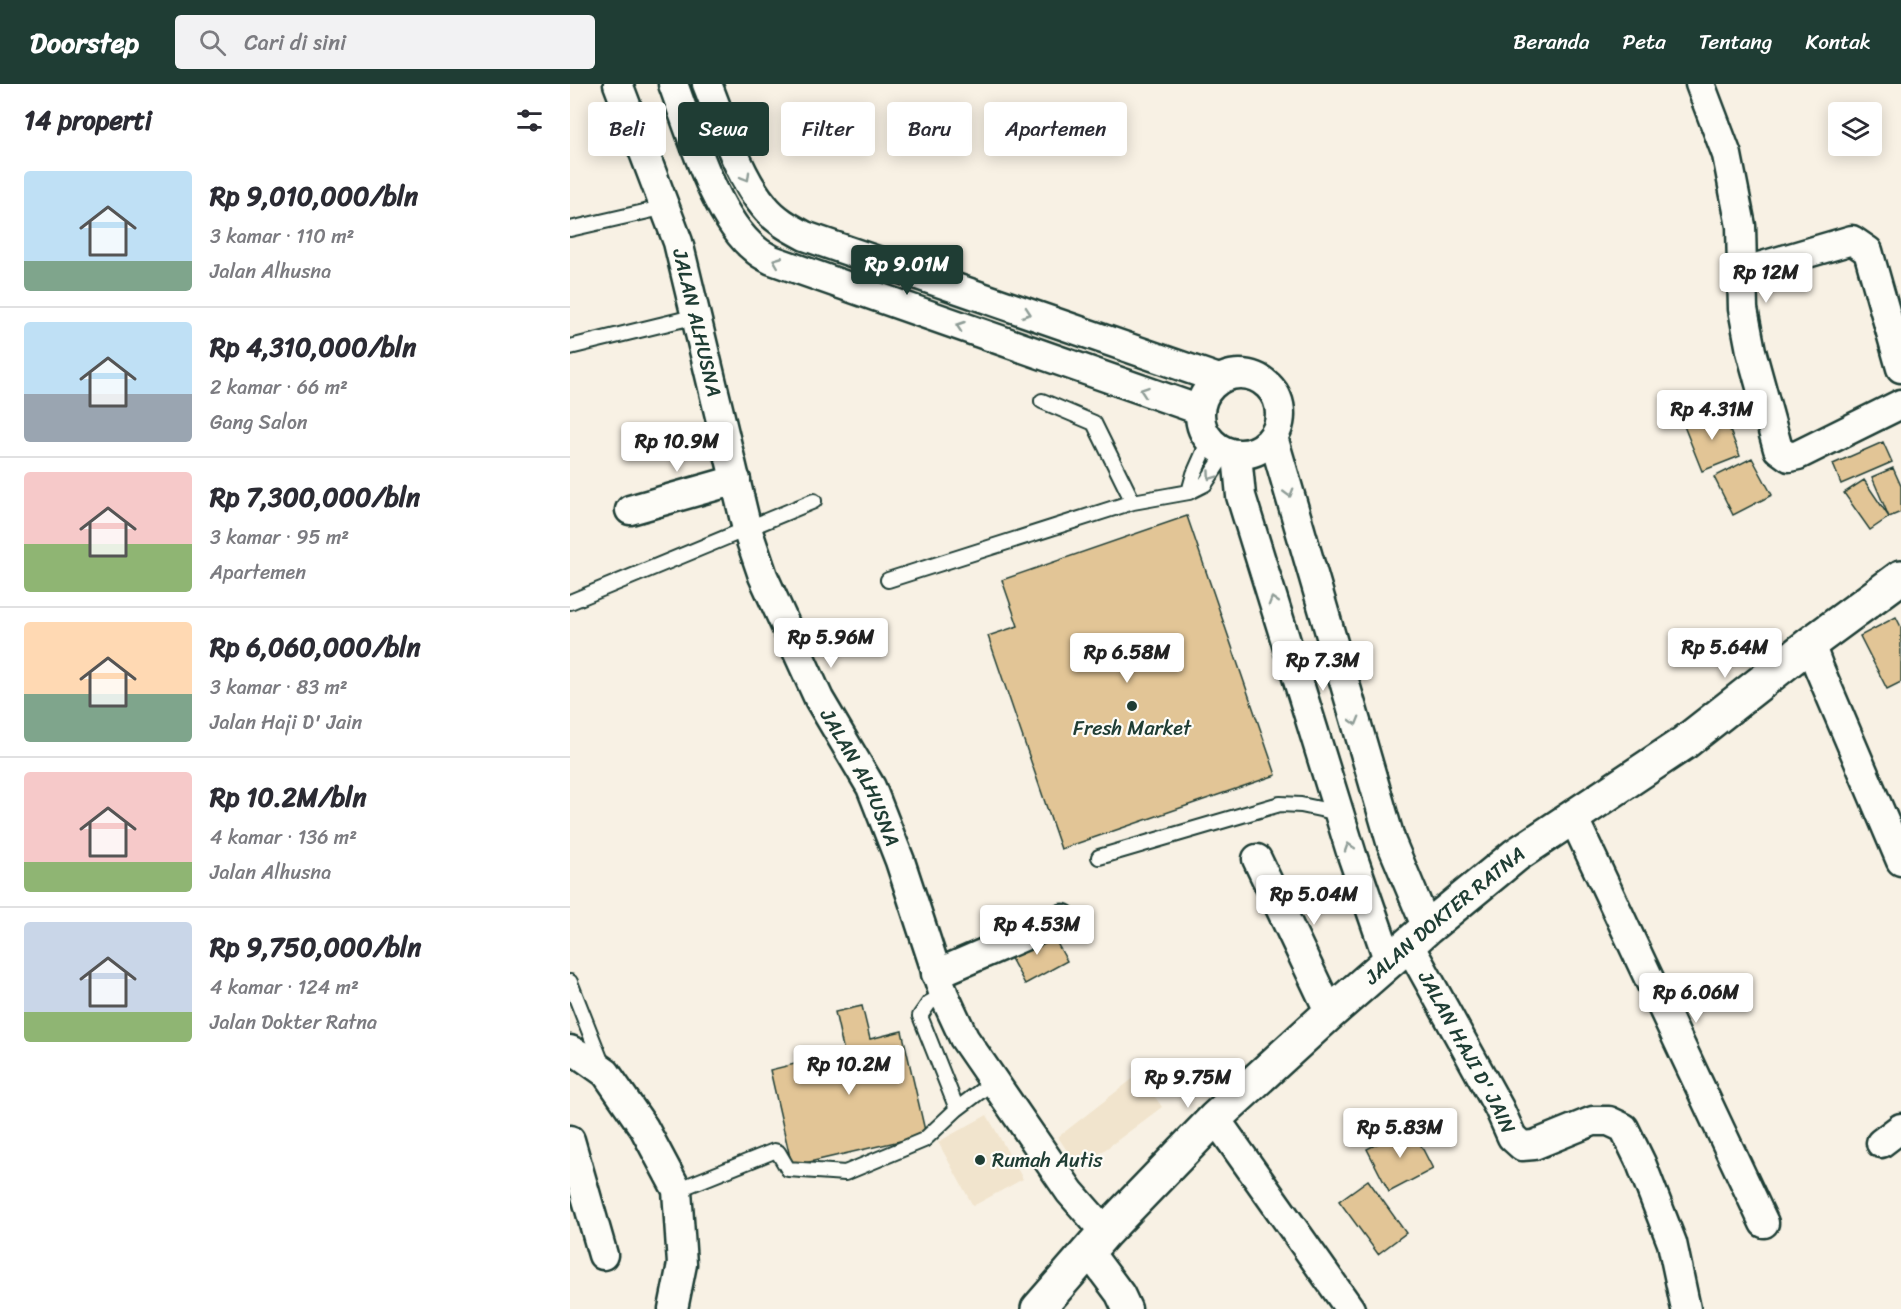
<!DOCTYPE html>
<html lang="id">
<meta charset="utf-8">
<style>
body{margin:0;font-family:Sriracha,sans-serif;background:#f2f2f3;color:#2b2b33;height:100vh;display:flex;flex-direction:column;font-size:22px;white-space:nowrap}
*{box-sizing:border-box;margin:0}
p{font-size:20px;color:#7c7c81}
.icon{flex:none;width:33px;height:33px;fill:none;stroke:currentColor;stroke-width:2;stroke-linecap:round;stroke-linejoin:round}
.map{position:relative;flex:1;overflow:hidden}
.side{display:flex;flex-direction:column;background:#fff;width:570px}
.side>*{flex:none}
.banner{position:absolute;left:18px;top:18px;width:570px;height:54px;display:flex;gap:12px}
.fabs{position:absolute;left:1258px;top:18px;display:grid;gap:12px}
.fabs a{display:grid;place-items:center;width:54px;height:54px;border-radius:6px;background:#fff;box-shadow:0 3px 15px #0003;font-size:30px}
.price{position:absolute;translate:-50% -51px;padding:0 14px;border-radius:6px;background:#fff;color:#222;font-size:20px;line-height:39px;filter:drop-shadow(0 2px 3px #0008)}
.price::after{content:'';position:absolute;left:50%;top:36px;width:18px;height:14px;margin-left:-9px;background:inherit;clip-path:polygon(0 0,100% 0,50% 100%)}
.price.current{background:#1f3d34;color:#fff}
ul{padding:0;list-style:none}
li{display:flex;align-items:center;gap:18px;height:150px;padding:0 24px}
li+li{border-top:2px solid #e1e1e2}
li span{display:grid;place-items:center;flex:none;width:168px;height:120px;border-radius:6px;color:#555}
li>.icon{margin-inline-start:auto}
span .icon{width:72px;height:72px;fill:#fffc;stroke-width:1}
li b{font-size:26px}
h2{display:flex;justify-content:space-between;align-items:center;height:72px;padding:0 24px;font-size:26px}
.pill{padding:0 21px;border-radius:6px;background:#fff;box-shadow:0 3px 15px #0003;font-size:21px;line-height:54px}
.pill.current{background:#1f3d34;color:#fff}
header{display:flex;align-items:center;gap:36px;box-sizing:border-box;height:84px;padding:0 30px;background:#1f3d34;color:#fff}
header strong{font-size:28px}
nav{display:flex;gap:33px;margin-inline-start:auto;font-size:21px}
.search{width:420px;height:54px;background:#f2f2f3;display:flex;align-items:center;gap:15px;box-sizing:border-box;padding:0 21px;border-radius:6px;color:#7c7c81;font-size:22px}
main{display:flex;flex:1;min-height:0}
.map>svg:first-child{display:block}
.built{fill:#f1e4cd}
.building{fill:#e2c596;stroke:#1f3d34;stroke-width:1.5}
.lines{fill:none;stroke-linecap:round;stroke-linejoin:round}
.service-casing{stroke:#1f3d34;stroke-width:18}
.minor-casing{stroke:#1f3d34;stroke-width:33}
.tertiary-casing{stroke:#1f3d34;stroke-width:38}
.service{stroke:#fdfcf7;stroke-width:14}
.minor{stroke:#fdfcf7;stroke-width:28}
.tertiary{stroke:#fdfcf7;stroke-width:33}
.oneway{stroke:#8e9c96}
.poi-dot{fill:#1f3d34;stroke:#fdfcf7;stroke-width:2}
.labels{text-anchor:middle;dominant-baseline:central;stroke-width:4.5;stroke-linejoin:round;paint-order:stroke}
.street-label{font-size:20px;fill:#1f3d34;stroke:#fdfcf7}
.poi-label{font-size:20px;fill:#1f3d34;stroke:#fdfcf7}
</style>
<header>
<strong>Doorstep</strong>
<div class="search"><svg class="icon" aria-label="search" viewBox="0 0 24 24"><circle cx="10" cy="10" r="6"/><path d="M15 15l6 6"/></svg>Cari di sini</div>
<nav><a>Beranda</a><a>Peta</a><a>Tentang</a><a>Kontak</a></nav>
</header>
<main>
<section class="side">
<h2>14 properti<svg class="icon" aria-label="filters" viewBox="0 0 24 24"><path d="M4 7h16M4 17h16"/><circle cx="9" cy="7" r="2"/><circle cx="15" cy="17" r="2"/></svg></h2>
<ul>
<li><span style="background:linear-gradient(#bfe0f5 75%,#7fa58c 0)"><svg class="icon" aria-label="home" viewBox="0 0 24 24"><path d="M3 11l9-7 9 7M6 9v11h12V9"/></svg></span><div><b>Rp 9,010,000/bln</b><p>3 kamar · 110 m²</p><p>Jalan Alhusna</p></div></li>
<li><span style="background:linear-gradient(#bfe0f5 60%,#9aa5b1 0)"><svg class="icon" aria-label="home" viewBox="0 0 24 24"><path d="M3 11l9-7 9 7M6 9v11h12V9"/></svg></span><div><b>Rp 4,310,000/bln</b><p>2 kamar · 66 m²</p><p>Gang Salon</p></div></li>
<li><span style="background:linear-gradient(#f6c9c9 60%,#8fb573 0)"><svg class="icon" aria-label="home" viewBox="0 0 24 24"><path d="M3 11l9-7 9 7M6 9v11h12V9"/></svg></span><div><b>Rp 7,300,000/bln</b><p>3 kamar · 95 m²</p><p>Apartemen</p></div></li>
<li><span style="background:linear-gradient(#ffd9b3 60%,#7fa58c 0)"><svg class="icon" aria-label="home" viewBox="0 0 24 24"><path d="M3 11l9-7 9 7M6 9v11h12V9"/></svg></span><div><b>Rp 6,060,000/bln</b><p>3 kamar · 83 m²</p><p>Jalan Haji D' Jain</p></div></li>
<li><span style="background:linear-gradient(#f6c9c9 75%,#8fb573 0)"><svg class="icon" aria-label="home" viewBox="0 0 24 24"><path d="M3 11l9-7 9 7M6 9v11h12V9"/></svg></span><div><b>Rp 10.2M/bln</b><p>4 kamar · 136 m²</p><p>Jalan Alhusna</p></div></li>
<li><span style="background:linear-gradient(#c9d6e8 75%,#8fb573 0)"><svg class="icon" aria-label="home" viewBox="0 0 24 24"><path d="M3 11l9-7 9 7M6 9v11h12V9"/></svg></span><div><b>Rp 9,750,000/bln</b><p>4 kamar · 124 m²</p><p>Jalan Dokter Ratna</p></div></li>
</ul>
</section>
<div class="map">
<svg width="1331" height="1225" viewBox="0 0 1331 1225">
<rect width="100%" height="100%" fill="#f8f1e4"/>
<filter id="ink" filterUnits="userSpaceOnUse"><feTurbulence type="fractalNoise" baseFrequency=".0167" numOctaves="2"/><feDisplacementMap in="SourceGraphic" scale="12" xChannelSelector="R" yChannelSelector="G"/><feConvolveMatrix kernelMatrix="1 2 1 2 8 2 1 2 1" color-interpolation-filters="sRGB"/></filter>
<g filter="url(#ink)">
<path class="built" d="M569,990L592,1023L509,1085L488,1053Z
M417,1031L453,1095L403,1122L368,1058Z"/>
<path class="building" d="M1152,326L1170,372L1132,387L1114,342Z
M1313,358L1322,378L1271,400L1263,380Z
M1182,374L1202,411L1163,431L1144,393Z
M1323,384L1331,402V428L1319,433L1302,393Z
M1294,396L1319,433L1300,446L1274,409Z
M617,432L706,691L491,765L418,552L448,542L432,496Z
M1326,533L1331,543V598L1317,605L1290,552Z
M479,845L497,877L455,900L437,867Z
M292,922L300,955L332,947L356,1051L222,1082L200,986L274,968L265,928Z
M841,1042L863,1085L819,1108L797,1065Z
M798,1096L836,1149L808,1170L769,1117Z"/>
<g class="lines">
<g class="service-casing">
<path id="service" d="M0,145L96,123
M0,263L127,232
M472,317L524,339L563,418
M619,408L624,390L639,356
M318,496L563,418L619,408L635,400L656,368
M0,518L244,417
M529,773L710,720L731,721L769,729
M0,898L33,982
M374,911L359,919L350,932L387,1025
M107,1106L204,1067L208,1068L218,1085L275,1089L354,1056L387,1025L424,997"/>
</g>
<g class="minor-casing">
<g id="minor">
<path id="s1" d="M48,0L108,158L177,445L193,492L249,615L301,703L330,777L374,911L394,954L500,1108L535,1148"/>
<path d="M103,0C121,48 145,134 186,166C190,170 197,173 202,176L630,326"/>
<path d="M137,0C153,39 167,90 194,122C205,136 220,144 235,152L649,295"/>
<path d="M1130,0L1157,71L1171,142L1173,225L1181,267L1208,365L1219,373L1228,371L1331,320"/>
<path d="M1172,188L1282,156L1298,167L1331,284"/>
<circle cx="670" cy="330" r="40"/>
<path d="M703,353L821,758L857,844"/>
<path d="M667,371L671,412L782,771L819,878"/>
<path d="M60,426L166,396"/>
<path d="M1240,560L1249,584L1331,777"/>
<path d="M1003,733L1194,1139"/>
<path d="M687,775L760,929"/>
<path id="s2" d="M839,861L929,1024L942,1053L952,1062L964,1061L1023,1037H1039L1054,1044L1071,1079L1102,1159L1116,1225"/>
<path d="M366,890L493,835"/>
<path d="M0,966L12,972L36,989L74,1044L107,1106L112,1180L103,1225"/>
<path d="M645,1034L780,1225"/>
<path d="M0,1056L33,1171"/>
<path d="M1311,1059L1331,1044"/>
<path d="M518,1167L550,1210L557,1225"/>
</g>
</g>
<g class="tertiary-casing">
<g id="tertiary">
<path id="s3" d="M468,1225L535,1148L645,1034L760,929L857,844L946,771L1114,659L1240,560L1331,493"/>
</g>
</g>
<use href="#service" class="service"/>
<use href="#minor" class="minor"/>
<use href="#tertiary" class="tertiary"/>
</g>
<defs><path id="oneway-chevron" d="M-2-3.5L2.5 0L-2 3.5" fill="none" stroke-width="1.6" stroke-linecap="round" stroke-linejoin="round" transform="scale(1.5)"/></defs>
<g class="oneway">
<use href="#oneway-chevron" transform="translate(176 93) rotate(60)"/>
<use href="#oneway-chevron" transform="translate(207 177) rotate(-158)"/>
<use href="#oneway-chevron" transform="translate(457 229) rotate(19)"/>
<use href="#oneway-chevron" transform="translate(390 242) rotate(-161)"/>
<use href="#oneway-chevron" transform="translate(574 307) rotate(-161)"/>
<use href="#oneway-chevron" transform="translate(641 392) rotate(125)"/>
<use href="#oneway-chevron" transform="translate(719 409) rotate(74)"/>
<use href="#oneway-chevron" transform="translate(703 517) rotate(-107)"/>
<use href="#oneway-chevron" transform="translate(785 637) rotate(74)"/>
<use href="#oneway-chevron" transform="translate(779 763) rotate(-108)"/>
</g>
</g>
<g class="poi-dot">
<circle cx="562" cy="622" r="6"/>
<circle cx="410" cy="1076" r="6"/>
</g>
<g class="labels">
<g class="street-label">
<text stroke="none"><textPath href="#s1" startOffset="252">JALAN ALHUSNA</textPath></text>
<text stroke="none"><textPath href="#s1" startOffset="738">JALAN ALHUSNA</textPath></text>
<text stroke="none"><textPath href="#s3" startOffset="567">JALAN DOKTER RATNA</textPath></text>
<text stroke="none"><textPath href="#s2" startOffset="122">JALAN HAJI D' JAIN</textPath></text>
</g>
<g class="poi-label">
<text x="562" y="644">Fresh Market</text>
<text x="422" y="1076" text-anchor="start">Rumah Autis</text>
</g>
</g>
</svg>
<div class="fabs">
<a><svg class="icon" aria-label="layers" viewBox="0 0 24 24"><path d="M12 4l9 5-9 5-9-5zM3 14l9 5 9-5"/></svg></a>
</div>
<b class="price current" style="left:337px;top:212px">Rp 9.01M</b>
<b class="price" style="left:1196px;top:220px">Rp 12M</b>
<b class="price" style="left:1142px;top:357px">Rp 4.31M</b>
<b class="price" style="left:107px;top:389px">Rp 10.9M</b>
<b class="price" style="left:261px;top:585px">Rp 5.96M</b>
<b class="price" style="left:1155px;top:595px">Rp 5.64M</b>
<b class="price" style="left:557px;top:600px">Rp 6.58M</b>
<b class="price" style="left:753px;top:608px">Rp 7.3M</b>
<b class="price" style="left:744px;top:842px">Rp 5.04M</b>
<b class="price" style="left:467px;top:872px">Rp 4.53M</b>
<b class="price" style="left:1126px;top:940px">Rp 6.06M</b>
<b class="price" style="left:279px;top:1012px">Rp 10.2M</b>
<b class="price" style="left:618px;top:1025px">Rp 9.75M</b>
<b class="price" style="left:830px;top:1075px">Rp 5.83M</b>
<div class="banner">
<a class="pill">Beli</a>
<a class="pill current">Sewa</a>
<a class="pill">Filter</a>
<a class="pill">Baru</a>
<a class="pill">Apartemen</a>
</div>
</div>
</main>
